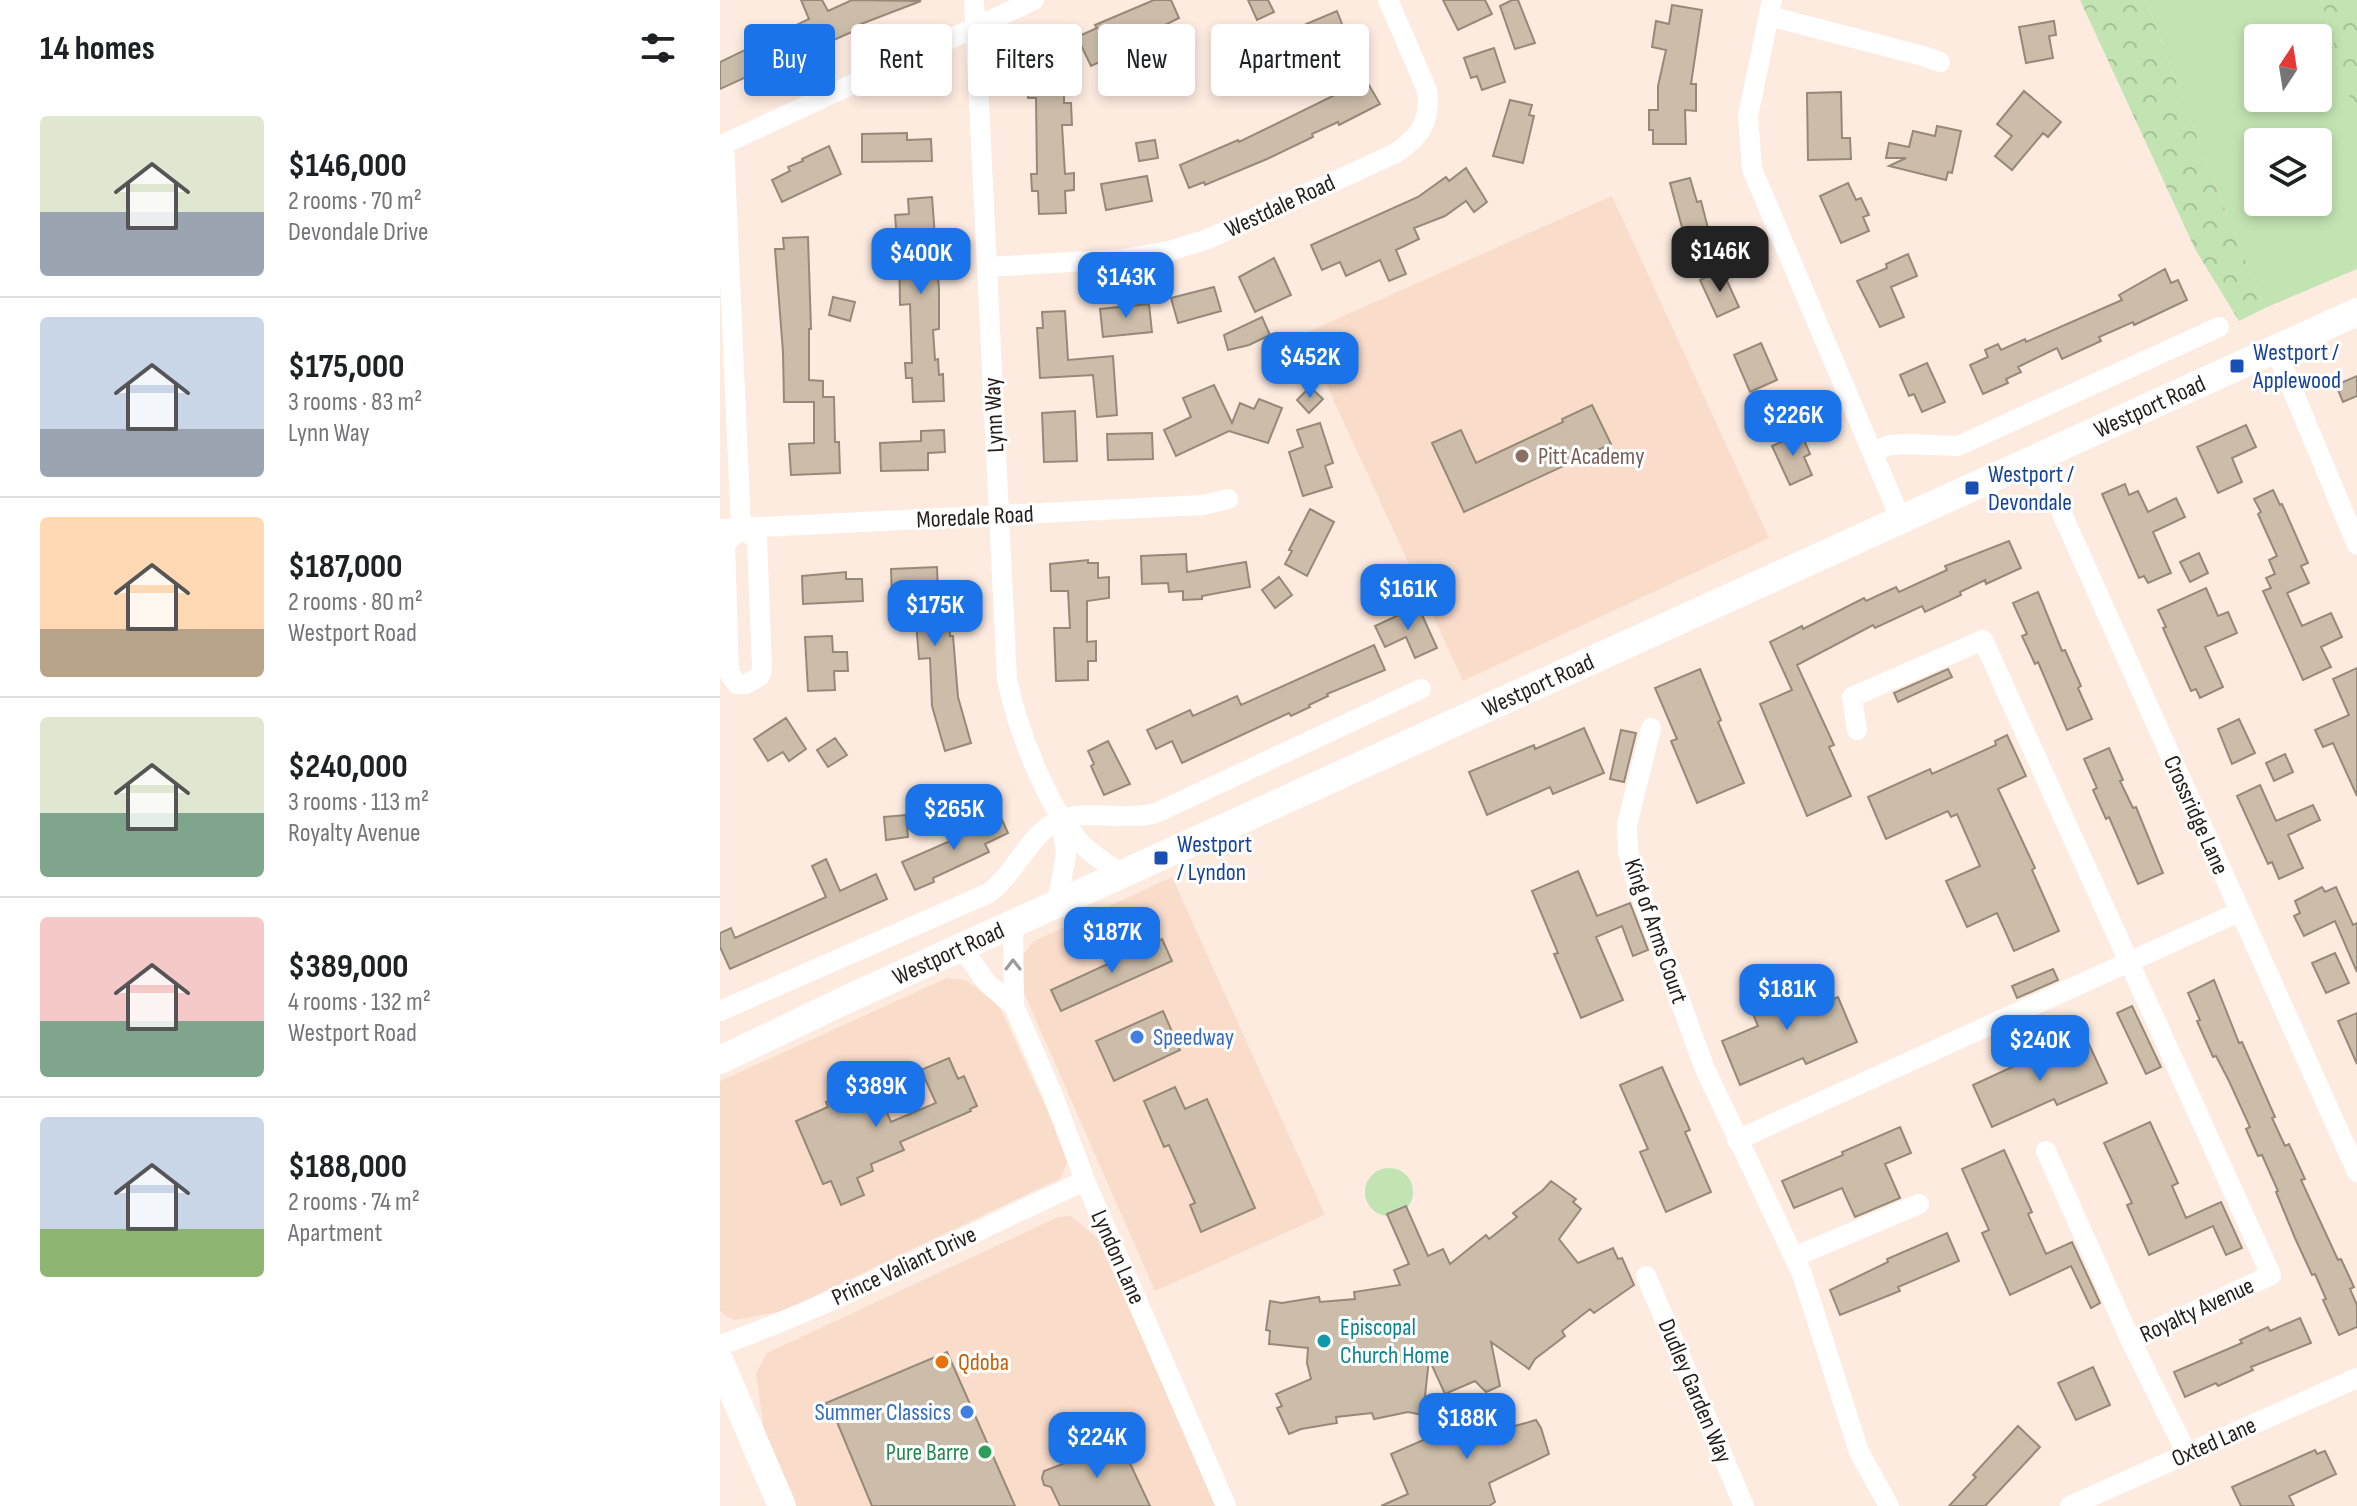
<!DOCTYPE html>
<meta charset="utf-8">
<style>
body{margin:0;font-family:"Sofia Sans Condensed",sans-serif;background:#f6f6f6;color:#202124;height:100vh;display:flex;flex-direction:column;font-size:30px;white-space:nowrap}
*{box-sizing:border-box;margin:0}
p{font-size:26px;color:#757577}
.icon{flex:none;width:44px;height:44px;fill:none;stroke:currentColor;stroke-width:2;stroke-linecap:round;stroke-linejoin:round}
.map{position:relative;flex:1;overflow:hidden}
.details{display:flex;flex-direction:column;background:#fff;width:720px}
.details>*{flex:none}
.banner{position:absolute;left:24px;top:24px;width:760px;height:72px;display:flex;gap:16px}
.needle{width:52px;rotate:12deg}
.tools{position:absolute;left:1524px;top:24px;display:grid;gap:16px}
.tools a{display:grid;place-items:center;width:88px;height:88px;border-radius:8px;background:#fff;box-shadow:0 4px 12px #0003;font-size:40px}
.price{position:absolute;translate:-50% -68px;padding:0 18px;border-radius:16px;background:#1a73e8;color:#fff;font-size:26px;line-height:52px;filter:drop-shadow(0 2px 4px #0008)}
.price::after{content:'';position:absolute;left:50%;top:48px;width:24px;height:18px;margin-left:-12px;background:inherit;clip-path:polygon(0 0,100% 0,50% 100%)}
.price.active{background:#222;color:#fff}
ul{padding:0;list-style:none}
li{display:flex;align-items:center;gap:24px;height:200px;padding:0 40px}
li+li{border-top:2px solid #e0e0e0}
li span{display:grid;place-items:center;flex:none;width:224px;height:160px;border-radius:8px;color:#555}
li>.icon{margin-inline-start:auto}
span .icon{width:96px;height:96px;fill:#fffc;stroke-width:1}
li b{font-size:34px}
h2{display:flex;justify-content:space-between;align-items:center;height:96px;padding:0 40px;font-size:34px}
.chip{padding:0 28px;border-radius:8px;background:#fff;box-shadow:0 4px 12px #0003;font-size:28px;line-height:72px}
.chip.active{background:#1a73e8;color:#fff}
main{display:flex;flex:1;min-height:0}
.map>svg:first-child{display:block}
.built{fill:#fadccb}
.green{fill:#c2e3b2;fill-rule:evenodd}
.forest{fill:url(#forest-crowns)}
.building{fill:#ccbdaa;stroke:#978978;stroke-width:2}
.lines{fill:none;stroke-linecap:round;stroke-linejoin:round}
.minor{stroke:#fff;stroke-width:20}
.secondary{stroke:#fff;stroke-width:28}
.oneway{stroke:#9d9a98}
.transit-dot{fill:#1a4fb4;stroke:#fff;stroke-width:3}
.education-dot{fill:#8d6e63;stroke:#fff;stroke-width:3}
.shop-dot{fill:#3f7fe0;stroke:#fff;stroke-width:3}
.culture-dot{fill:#0f9aa8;stroke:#fff;stroke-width:3}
.food-dot{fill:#e8710a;stroke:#fff;stroke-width:3}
.leisure-dot{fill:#2e9e5b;stroke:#fff;stroke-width:3}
.labels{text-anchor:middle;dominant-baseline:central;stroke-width:6;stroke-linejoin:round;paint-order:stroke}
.street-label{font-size:24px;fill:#261e19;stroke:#fff}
.transit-label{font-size:24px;fill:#164399;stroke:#fff;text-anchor:start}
.education-label{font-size:24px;fill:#785e54;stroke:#fff;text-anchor:start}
.shop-label{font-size:24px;fill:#366cbe;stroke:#fff;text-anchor:start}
.culture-label{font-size:24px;fill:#0d838f;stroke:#fff;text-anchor:start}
.food-label{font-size:24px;fill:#c56008;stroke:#fff;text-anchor:start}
.leisure-label{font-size:24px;fill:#27864d;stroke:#fff;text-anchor:end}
</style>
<main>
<section class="details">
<h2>14 homes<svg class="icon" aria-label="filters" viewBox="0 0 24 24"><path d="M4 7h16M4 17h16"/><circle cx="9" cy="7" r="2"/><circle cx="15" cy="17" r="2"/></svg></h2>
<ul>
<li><span style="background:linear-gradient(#dfe7d0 60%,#9aa5b1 0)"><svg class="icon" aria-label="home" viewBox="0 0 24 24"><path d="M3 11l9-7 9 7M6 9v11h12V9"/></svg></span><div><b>$146,000</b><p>2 rooms · 70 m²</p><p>Devondale Drive</p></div></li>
<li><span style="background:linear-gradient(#c9d6e8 70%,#9aa5b1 0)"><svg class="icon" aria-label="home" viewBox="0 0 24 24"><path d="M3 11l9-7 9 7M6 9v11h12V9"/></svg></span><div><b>$175,000</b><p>3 rooms · 83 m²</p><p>Lynn Way</p></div></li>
<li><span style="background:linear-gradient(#ffd9b3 70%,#b9a48a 0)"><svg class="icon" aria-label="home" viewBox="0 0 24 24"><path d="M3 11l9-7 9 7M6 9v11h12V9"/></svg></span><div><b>$187,000</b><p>2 rooms · 80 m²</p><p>Westport Road</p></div></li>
<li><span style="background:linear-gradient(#dfe7d0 60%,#7fa58c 0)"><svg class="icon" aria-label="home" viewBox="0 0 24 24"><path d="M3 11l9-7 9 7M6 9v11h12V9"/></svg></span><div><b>$240,000</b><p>3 rooms · 113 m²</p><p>Royalty Avenue</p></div></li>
<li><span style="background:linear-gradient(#f6c9c9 65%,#7fa58c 0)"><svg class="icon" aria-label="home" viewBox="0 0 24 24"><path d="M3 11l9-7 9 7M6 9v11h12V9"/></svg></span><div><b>$389,000</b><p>4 rooms · 132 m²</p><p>Westport Road</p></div></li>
<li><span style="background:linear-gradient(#c9d6e8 70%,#8fb573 0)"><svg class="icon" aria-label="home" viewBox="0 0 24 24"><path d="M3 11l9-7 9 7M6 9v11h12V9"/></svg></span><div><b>$188,000</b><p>2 rooms · 74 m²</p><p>Apartment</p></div></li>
</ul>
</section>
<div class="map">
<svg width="1637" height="1506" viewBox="0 0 1637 1506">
<defs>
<pattern id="forest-crowns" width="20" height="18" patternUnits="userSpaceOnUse" patternTransform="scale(2)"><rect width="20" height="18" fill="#c2e3b2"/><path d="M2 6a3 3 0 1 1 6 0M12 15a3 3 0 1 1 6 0" fill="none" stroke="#a7c298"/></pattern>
</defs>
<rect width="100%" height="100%" fill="#fdebe0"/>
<path class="built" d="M892,196L1049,538L743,681L583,334Z
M452,877L605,1215L435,1291L301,986L302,956L314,941Z
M227,978L244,980L269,994L282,1012L340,1138L347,1163L341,1178L63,1311L15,1320L6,1316L0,1310V1081Z
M351,1216L378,1239L497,1506H75L45,1437L36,1373L47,1353L338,1217Z"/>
<path class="green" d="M1426,0H1601L1637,117V269L1545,308L1493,180ZM1538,38H1598V98H1538ZM1538,142H1598V202H1538Z
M645 1192a24 24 0 1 1 48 0a24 24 0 1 1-48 0Z"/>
<path class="forest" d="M1360,0H1426L1493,180L1545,308L1519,321L1475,249Z
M1601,0H1637V121Z"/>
<path class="building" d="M81,0H102L108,11L132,0L201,1L141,24L143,27L98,47L93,36L66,49L70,57L0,89V62L89,19Z
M434,0H451L459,18L445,25L451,39L433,47L426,32L382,51L386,59L371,66L357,37L377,28L375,25Z
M528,0H548L554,12L537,20Z
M723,0H765L772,14L738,30Z
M792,0H798L815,43L795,49L780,6Z
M952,5L982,10L971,84H976V111L965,110L966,144H933V130H929V110H938V86L946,50L932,47L936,21L949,24Z
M617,11L625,32L620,34L635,71L639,68L660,104L619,125L618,122L592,134L593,137L547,159L485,185L484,182L469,188L460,165L518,140L519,142L625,90L608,58L600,61L586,24Z
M1334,21L1336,35L1329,36L1333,58L1306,63L1299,27Z
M774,48L785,82L762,90L757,76L751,78L744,58Z
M344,74V103H351L352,125H342L345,174L354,173V190L345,191L346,213L319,214L318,191H312L311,174H317L316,98H308L307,75Z
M1304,91L1341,122L1328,137L1323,133L1292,170L1275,156L1292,136L1277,124Z
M1121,92L1122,138H1130L1131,159L1088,160L1087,93Z
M790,100L812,105L809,115L814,116L803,163L773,156Z
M1217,126L1241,131L1232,173L1228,172L1226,180L1169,166L1186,158H1166L1169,143L1189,147L1193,131L1215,136Z
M187,133V140L211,139L212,161L142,162V134Z
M435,140L438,158L419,161L416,143Z
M109,146L121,174L62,202L52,180L70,171L68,167L83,161L82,159Z
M746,168L767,202L754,212L746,201L725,216L694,228L699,239L676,250L686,274L669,281L660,260L626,276L620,262L602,270L591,245L698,197L726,177L729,181Z
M427,176L432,201L386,210L381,184Z
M970,178L977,202L981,201L990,236L966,242L950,183Z
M1128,183L1136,200L1141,198L1149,215L1143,217L1149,231L1121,243L1100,196Z
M212,197L219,289V329L213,330L215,360L218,359L219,375L223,374L224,401L193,402L192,378H186L185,363H192L190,304L180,305L179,240H177L175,215L189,214L188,199Z
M88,237L91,329H89V380L103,381V397H114L115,442H119L120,473L71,475L69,444L94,443V402H64L63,352L55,249H64L63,238Z
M1188,254L1197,276L1171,287L1184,317L1160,327L1137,281L1167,268L1166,264Z
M554,258L571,295L535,312L519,277Z
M1445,269L1451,283L1458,280L1467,300L1414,325L1413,322L1379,337L1381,341L1342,359L1337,348L1298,367L1301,372L1286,379L1288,383L1263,394L1250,365L1268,357L1265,350L1278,344L1281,350L1305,339L1306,342L1402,300L1399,295Z
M1002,270L1019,307L997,317L980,280Z
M494,287L501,311L458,323L451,298Z
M113,297L135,302L130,321L109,315Z
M429,304L432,332L383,337L380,309Z
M345,311L348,360L393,356L397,415L377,417L373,375L320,378L317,328H323L322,312Z
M542,317L550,335L529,345L508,350L504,335Z
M1041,343L1057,380L1030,392L1014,355Z
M1207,363L1225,402L1202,412L1194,394L1189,396L1180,375Z
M1637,376V396L1623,402L1616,385Z
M494,385L512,423L520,403L534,409L539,399L562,408L548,443L509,431L456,456L444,430L471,417L463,398Z
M590,387L603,399L589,413L577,400Z
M872,405L891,444L744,512L712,443L741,430L756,463L843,422L842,419Z
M355,411L357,461L324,462L322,413Z
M600,423L613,463L605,466L612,487L583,496L569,452L583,447L577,430Z
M1526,425L1536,447L1512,458L1522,482L1498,493L1477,447Z
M224,430L225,452L208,453V470L161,471L160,443L201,441V431Z
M432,433L433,459L388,460L387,434Z
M1081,433L1090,454L1084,457L1092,475L1070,485L1052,446Z
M1405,484L1409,495L1418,491L1428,512L1456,498L1465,517L1433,532L1451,573L1428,583L1424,576L1419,578L1382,494Z
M1553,490L1560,505L1562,504L1588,563L1581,566L1589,583L1567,593L1582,626L1611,613L1622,637L1601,647L1611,667L1583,680L1543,591L1551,588L1546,578L1555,574L1549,560L1557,556L1538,514L1541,512L1534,499Z
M590,509L614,522L587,576L565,564L572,551L569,550Z
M1289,541L1301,568L1266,584L1265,580L1240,592L1241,595L1205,612L1202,606L1155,628L1153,625L1077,665L1114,745L1109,747L1131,796L1087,816L1040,704L1072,690L1050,642L1082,626L1083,629L1144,598L1146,601L1176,587L1179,592L1227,570L1225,566Z
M1479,553L1488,573L1470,582L1460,562Z
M466,554L467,572L526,562L530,587L482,596V599L463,600V591L449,592L448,583L422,584L421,556Z
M368,560V563H378V578L389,577V598L367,601V642L376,641V661H368V680L336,681L334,628H350L348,591H331L330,564Z
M217,567L218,592H229L230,636H233L238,697L251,743L225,751L212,706L210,658L199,659L194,598H172L171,569Z
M126,572V579H142L143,601L83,604L82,576Z
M559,577L572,595L555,608L542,590Z
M1486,588L1498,616L1508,612L1517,633L1485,647L1503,687L1480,698L1476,689L1471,691L1443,628L1446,627L1438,610Z
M1318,592L1342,651L1345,650L1361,686L1358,688L1372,719L1347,730L1318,662L1315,664L1302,636L1307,634L1293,603Z
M698,606L717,648L695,658L686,637L665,647L655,626Z
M112,636L113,652H127L128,671H114L115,690L88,691L85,637Z
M654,645L665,670L607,694L608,696L589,705L590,707L571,716L569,713L462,763L452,741L436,749L427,730L470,710L473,716L517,696L521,705Z
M1637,668V796L1613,743L1603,747L1595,730L1629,715L1613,679Z
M980,669L1001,720L998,722L1024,783L977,803L951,741L957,739L935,688Z
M1228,669L1232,677L1178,702L1174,693Z
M66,718L86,749L69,761L63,752L48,761L34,739Z
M1519,719L1535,753L1512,764L1498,729Z
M864,728L884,773L833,794L830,787L767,815L749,772L814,745L815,749Z
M901,730L916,733L904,782L890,779Z
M1287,735L1306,776L1278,789L1315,868L1312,870L1339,931L1294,951L1277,913L1247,927L1226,881L1260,866L1237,814L1231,817L1228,811L1166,839L1148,797L1210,769L1212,774L1276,745L1275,741Z
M115,738L127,755L108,767L97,750Z
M388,741L410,784L384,795L371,766L374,764L368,751Z
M1389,748L1403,780L1400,781L1413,808L1416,807L1443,873L1418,884L1389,817L1386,819L1373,790L1377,788L1364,759Z
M1565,754L1573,772L1554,781L1546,763Z
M1540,785L1556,821L1593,805L1600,820L1568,835L1583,868L1559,879L1552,862L1548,864L1517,796Z
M278,811L288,833L265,844L269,852L213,878L214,882L195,890L182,862L260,828L257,820Z
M186,815L188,837L166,840L164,817Z
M106,859L120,891L156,874L167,899L10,969L0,947V933L11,928L15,938L106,897L92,866Z
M858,871L877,916L910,903L928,950L913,956L902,926L876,937L903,1000L861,1018L834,954L838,953L812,891Z
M1602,887L1605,892L1616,887L1633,925L1637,923V972L1615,921L1584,936L1574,916L1580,913L1575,901Z
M442,939L452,961L341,1011L331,990Z
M1615,953L1629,983L1606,993L1592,963Z
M1333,969L1338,980L1297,998L1292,986Z
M1072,977L1086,1010L1118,997L1137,1042L1086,1064L1083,1058L1020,1085L1002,1041L1038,1026L1026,997Z
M1494,980L1519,1043L1522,1042L1555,1117L1552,1118L1565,1146L1569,1144L1585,1179L1581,1180L1618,1260L1621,1259L1634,1287L1630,1289L1637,1305V1327L1619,1335L1603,1300L1606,1299L1595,1274L1592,1275L1575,1238L1556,1192L1558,1191L1542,1155L1538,1156L1526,1129L1530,1127L1509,1081L1496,1056L1493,1057L1477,1021L1480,1020L1468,993Z
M1412,1006L1441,1067L1426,1074L1397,1013Z
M443,1011L460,1050L394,1081L376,1041Z
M1637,1013V1064L1618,1021Z
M1366,1038L1387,1083L1337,1105L1334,1099L1272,1127L1253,1085L1316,1056L1317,1060Z
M229,1058L238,1079L244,1076L257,1106L250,1109L251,1111L180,1142L184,1150L151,1164L153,1171L137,1178L144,1195L121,1205L111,1181L103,1184L76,1121L108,1107L106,1102L121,1095L123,1101L156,1087L171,1122L216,1103L201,1070Z
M942,1067L970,1130L965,1132L991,1192L946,1212L920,1152L928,1149L900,1085Z
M455,1087L465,1109L487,1099L535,1208L481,1232L470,1205L475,1203L449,1145L444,1147L424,1101Z
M1430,1122L1458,1183L1452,1186L1466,1218L1501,1202L1522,1248L1506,1255L1493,1226L1429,1255L1407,1205L1412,1203L1384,1143Z
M1180,1127L1191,1153L1165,1164L1180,1198L1135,1217L1122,1188L1074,1208L1062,1181L1123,1155L1122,1152Z
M1284,1150L1312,1212L1308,1214L1326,1254L1352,1242L1380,1303L1371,1308L1351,1266L1290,1295L1262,1233L1269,1230L1242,1169Z
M831,1181L856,1199L853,1202L861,1209L839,1239L858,1263L893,1248L898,1259L902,1258L914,1285L874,1313L870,1309L842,1331L845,1336L815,1359L809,1369L771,1342L780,1386L766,1392L755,1381L725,1394L709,1359L703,1415L688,1412L654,1419L652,1413L616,1417L617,1423L581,1429L569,1434L557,1408L562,1406L556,1394L591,1379L587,1363L588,1348L549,1344L550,1331L546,1330L550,1301L562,1303L599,1297L600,1302L635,1299L634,1292L680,1285L674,1270L689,1264L667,1214L686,1206L708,1256L723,1249L730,1264L766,1235L769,1239L797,1217L793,1213L823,1190Z
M1227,1233L1239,1261L1178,1287L1180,1291L1120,1315L1110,1290L1168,1262L1167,1259Z
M1580,1318L1591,1343L1531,1367L1533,1370L1498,1386L1496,1383L1465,1397L1454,1372L1522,1343L1520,1340L1548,1327L1550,1331Z
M227,1352L295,1506H152L115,1417L113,1418L106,1403Z
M1373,1367L1390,1405L1356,1420L1338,1383Z
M784,1405L795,1426L816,1420L821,1428L829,1454L769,1483L775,1502L769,1506H661L688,1494L671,1454Z
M1298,1426L1320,1447L1265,1506H1229L1256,1477L1253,1475Z
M399,1440L430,1506H340L331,1487L324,1485L322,1478L324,1471L375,1452Z
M1595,1450L1597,1454L1605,1451L1616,1474L1569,1496L1574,1506H1521L1512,1487Z"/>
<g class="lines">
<path class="minor" d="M254,0L287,679C297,728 326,805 359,841C371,855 388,864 403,875
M1052,0L1028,116L1032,169L1181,520
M1049,16L1203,56L1220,62
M267,267L403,259L449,251L488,239L674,154C700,138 711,121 707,90L668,0
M1555,348L1637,545
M1152,452L1170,445L1188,444L1238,446L1499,327
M1317,458L1637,1172
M21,528L4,144L314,0
M21,528L37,540L42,668L40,676L26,684H17L9,673L5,544Z
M0,529L483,505L508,499
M931,728L907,825L908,852L916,881L985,1069L1082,1274L1139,1452L1169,1506
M1137,730L1132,697L1263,640L1551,1275L1411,1341L1326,1151
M337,905L346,854L341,819
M293,925L294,1006L332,1093L366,1183L506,1506
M242,948L267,983L294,1006
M0,1011L269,893C296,873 312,828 343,819C374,810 407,821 436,813L701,689
M1017,1140L1519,912
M1074,1257L1199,1204
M926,1276L1024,1506
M1411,1341L1467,1454
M0,1345C126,1301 243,1235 365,1181
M1350,1506L1637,1378"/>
<g class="secondary">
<path id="s1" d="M0,1060L132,997L1637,312"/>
<path d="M0,1362L62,1506"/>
</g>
</g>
<defs><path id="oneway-chevron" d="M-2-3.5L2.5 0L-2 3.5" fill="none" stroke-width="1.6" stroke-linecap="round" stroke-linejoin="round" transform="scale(2)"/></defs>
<use class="oneway" href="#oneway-chevron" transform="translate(293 965) rotate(-90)"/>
<g class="transit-dot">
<rect x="1509" y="358" width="16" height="16" rx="4"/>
<rect x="1244" y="480" width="16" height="16" rx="4"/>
<rect x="433" y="850" width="16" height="16" rx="4"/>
</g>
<circle class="education-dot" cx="802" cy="456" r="8"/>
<g class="shop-dot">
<circle cx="417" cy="1037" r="8"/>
<circle cx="247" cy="1412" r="8"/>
</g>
<circle class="culture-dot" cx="604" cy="1341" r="8"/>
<circle class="food-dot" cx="222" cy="1362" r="8"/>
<circle class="leisure-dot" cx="265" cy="1452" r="8"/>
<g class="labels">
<g class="street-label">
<text transform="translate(560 206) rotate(-25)">Westdale Road</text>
<text stroke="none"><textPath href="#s1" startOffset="1572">Westport Road</textPath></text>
<text transform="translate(274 415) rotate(-93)">Lynn Way</text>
<text transform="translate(255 517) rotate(-3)">Moredale Road</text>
<text stroke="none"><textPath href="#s1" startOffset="900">Westport Road</textPath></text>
<text transform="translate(1476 815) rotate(66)">Crossridge Lane</text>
<text transform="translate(936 931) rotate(71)">King of Arms Court</text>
<text stroke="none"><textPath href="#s1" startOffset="252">Westport Road</textPath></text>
<text transform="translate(398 1257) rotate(66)">Lyndon Lane</text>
<text transform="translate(184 1266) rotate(-25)">Prince Valiant Drive</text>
<text transform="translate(1477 1310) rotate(-25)">Royalty Avenue</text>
<text transform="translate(975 1391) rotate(67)">Dudley Garden Way</text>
<text transform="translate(1494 1442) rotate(-24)">Oxted Lane</text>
</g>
<g class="transit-label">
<text x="1533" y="352">Westport /<tspan x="1533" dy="28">Applewood</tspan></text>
<text x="1268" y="474">Westport /<tspan x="1268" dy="28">Devondale</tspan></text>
<text x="457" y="844">Westport<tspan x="457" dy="28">/ Lyndon</tspan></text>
</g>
<g class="education-label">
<text x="818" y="456">Pitt Academy</text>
</g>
<g class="shop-label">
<text x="433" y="1037">Speedway</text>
<text x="231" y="1412" text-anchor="end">Summer Classics</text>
</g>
<g class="culture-label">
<text x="620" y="1327">Episcopal<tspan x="620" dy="28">Church Home</tspan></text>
</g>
<g class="food-label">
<text x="238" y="1362">Qdoba</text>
</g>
<g class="leisure-label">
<text x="249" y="1452">Pure Barre</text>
</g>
</g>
</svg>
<div class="tools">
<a><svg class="needle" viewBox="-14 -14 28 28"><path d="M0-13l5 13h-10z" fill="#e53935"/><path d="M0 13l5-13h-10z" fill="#757577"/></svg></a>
<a><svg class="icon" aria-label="layers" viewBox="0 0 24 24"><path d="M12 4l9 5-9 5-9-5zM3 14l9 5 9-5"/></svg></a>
</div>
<b class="price active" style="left:1000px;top:294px">$146K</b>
<b class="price" style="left:201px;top:296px">$400K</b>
<b class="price" style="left:406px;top:320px">$143K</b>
<b class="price" style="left:590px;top:400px">$452K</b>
<b class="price" style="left:1073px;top:458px">$226K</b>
<b class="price" style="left:688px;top:632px">$161K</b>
<b class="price" style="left:215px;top:648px">$175K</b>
<b class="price" style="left:234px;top:852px">$265K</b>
<b class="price" style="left:392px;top:975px">$187K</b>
<b class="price" style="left:1067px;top:1032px">$181K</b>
<b class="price" style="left:1320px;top:1083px">$240K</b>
<b class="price" style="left:156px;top:1129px">$389K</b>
<b class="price" style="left:747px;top:1461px">$188K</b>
<b class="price" style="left:377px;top:1480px">$224K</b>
<div class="banner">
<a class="chip active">Buy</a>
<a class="chip">Rent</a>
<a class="chip">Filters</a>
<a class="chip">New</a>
<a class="chip">Apartment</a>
</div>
</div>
</main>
